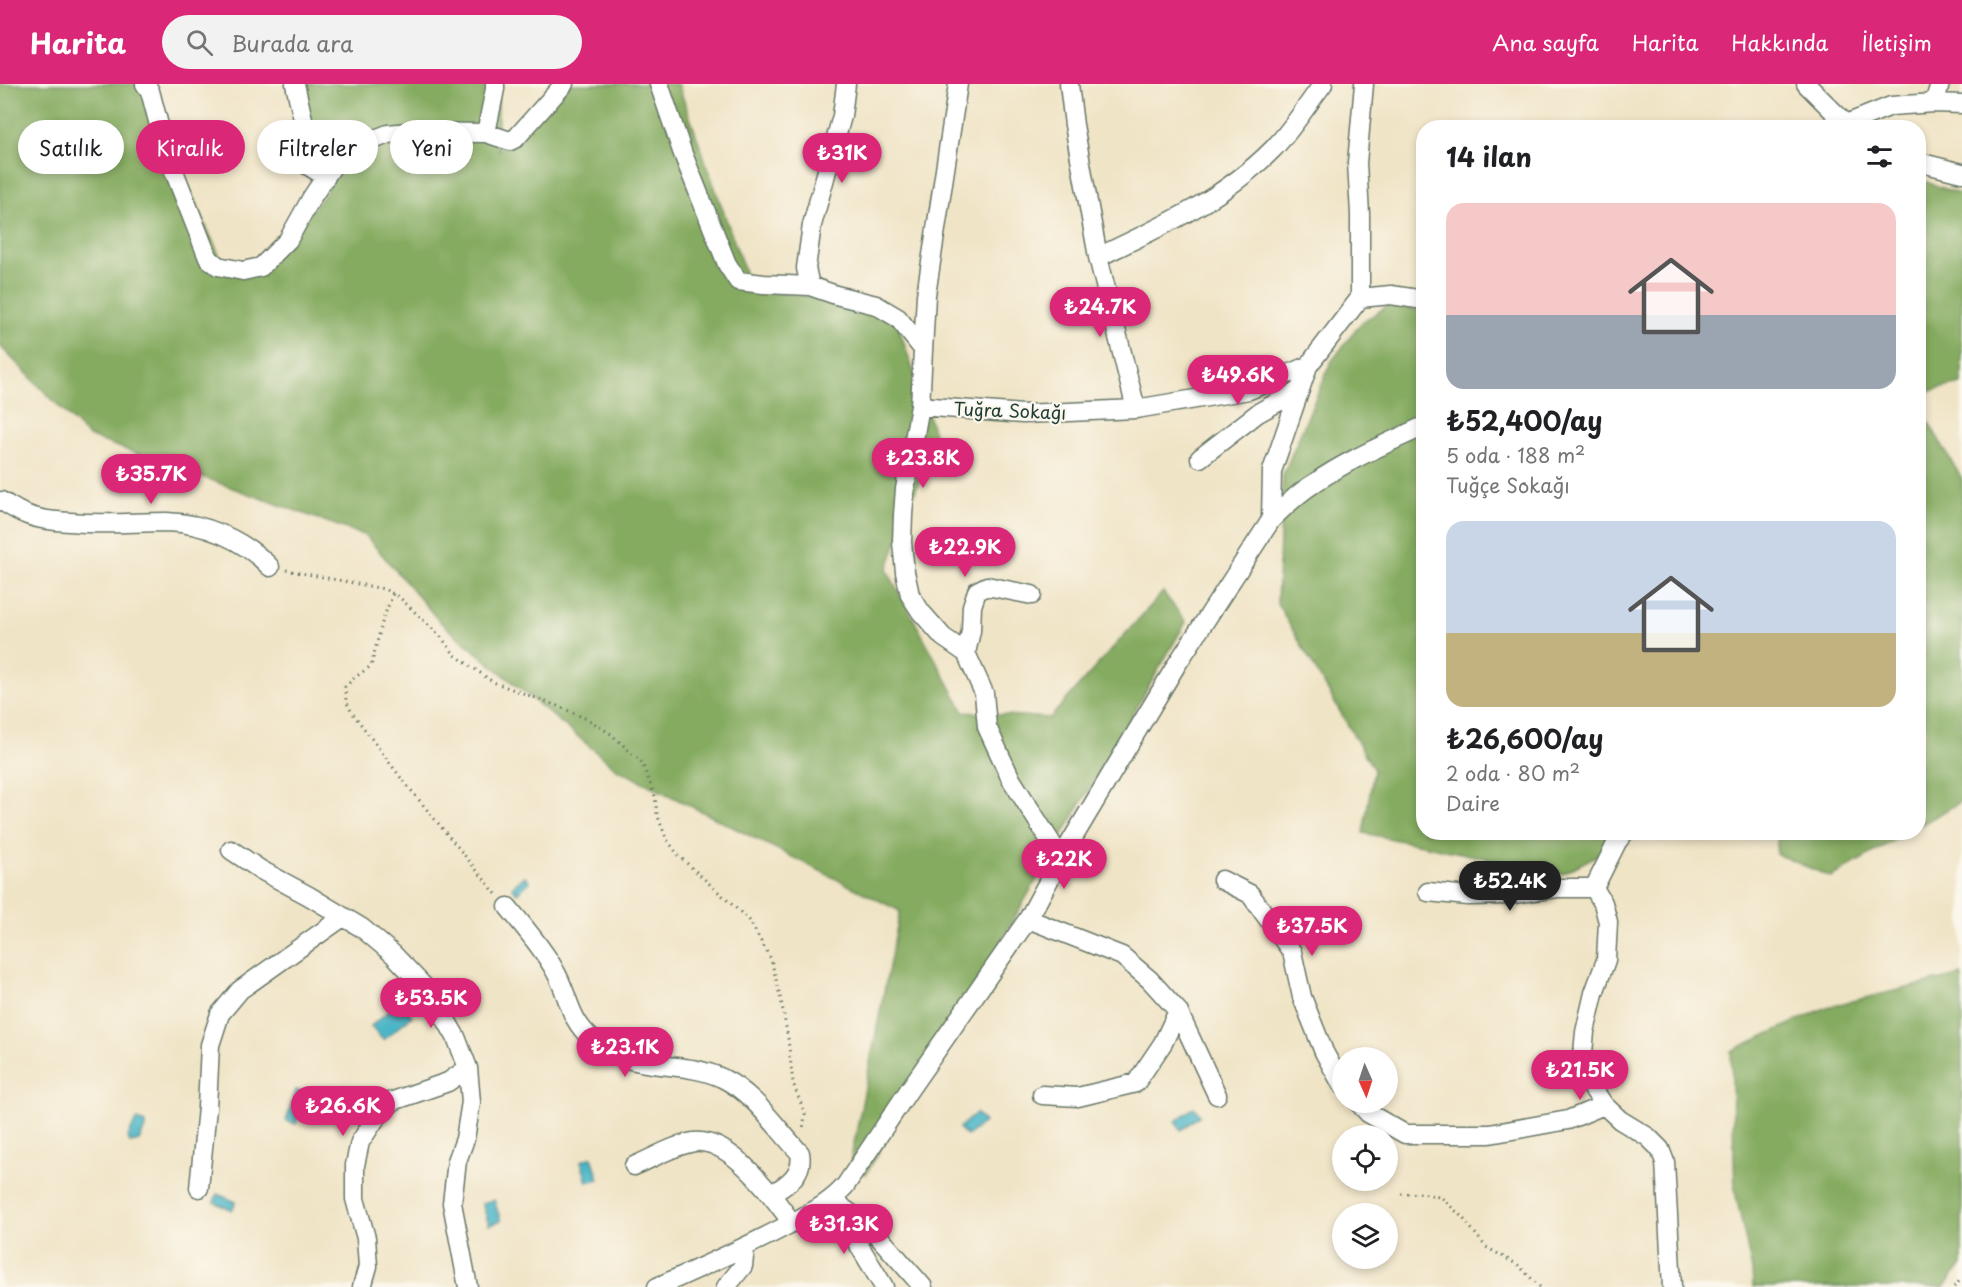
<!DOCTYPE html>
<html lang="tr">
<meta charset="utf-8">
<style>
body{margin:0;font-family:"Playpen Sans",sans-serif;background:#f2f2f2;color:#202124;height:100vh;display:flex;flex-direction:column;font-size:22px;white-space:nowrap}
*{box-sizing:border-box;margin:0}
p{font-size:20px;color:#757577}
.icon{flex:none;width:33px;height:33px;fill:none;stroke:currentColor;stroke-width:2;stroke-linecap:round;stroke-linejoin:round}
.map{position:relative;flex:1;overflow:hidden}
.sheet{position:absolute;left:1416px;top:36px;width:510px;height:720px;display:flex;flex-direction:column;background:#fff;border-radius:24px;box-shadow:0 3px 9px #0003}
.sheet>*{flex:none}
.top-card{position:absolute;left:18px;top:36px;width:570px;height:54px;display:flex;gap:12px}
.needle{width:39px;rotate:177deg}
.controls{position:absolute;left:1332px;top:963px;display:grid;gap:12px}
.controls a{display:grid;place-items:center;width:66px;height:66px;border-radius:50%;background:#fff;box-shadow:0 3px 9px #0003;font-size:30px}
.price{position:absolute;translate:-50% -51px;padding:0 14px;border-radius:21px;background:#db2777;color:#fff;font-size:20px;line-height:39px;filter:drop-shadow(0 2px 3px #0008)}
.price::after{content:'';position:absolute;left:50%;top:36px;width:18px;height:14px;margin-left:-9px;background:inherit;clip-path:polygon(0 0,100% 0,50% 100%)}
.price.on{background:#222;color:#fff}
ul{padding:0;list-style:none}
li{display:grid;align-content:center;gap:12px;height:318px;padding:0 30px}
li span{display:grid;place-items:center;height:186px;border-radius:18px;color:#555}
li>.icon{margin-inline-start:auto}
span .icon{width:108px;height:108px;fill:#fffc;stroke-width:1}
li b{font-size:26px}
h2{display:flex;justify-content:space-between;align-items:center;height:72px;padding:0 30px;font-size:26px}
.tag{padding:0 21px;border-radius:27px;background:#fff;box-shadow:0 3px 9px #0003;font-size:21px;line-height:54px}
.tag.on{background:#db2777;color:#fff}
header{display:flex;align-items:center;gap:36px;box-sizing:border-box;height:84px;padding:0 30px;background:#db2777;color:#fff}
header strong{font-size:28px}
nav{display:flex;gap:33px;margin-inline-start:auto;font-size:21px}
.search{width:420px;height:54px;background:#f2f2f2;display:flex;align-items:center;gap:15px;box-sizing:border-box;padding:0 21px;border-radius:33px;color:#757577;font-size:22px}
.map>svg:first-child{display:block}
.forest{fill:#85ab60;stroke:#52744a;stroke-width:1.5}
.water{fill:#49b5c6;stroke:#34797d;stroke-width:1.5}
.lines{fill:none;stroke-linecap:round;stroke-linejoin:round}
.minor-casing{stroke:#687767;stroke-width:21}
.path{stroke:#687767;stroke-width:3;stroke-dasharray:1.5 4.5;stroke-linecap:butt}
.minor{stroke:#fff;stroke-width:18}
.labels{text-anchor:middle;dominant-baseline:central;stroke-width:4.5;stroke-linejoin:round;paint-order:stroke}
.street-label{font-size:18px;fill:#1f3d34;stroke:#fbf7ec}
</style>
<header>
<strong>Harita</strong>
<div class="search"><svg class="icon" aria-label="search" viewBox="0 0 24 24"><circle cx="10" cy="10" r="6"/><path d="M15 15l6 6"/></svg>Burada ara</div>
<nav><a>Ana sayfa</a><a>Harita</a><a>Hakkında</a><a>İletişim</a></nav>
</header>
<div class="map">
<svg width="1962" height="1203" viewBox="0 0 1962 1203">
<rect width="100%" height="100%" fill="#fbf7ec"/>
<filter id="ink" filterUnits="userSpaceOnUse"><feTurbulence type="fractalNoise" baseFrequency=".0167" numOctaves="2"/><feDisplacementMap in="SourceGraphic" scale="12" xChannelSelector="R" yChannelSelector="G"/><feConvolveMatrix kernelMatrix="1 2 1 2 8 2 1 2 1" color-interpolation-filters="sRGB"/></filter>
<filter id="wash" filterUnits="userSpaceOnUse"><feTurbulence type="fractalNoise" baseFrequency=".008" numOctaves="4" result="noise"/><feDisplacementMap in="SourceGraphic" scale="24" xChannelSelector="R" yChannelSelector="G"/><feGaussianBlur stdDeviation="1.35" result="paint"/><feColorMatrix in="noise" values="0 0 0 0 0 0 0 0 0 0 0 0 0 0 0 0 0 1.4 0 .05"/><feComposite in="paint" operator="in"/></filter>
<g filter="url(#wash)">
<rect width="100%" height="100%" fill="#f0e4c6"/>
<path class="forest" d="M0,0H142L224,182L275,169L327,108L302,0H498V66L568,0H678L751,205L892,223L935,352L887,486L964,628L1050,634L1163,508L1186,538L866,1090L849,1085L900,827L617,685L441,539L366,452L88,352L0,262Z
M1918,95L1962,111V300L1919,309Z
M1389,221L1423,227L1424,748L1639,749L1562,790L1363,749L1374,686L1277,519L1283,391L1331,278L1362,238Z
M1919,322L1962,395V717L1919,742Z
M1778,749V748L1907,749L1831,793L1776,770Z
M1962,891V1181L1944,1203H1753L1752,1186L1735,1107L1731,967L1827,923Z"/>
<path class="water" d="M525,792L530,798L517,809L512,803Z
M400,917L412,932L383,956L371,942Z
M296,1006L306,1009L296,1040L286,1037Z
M1194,1023L1200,1031L1181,1046L1175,1038Z
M976,1029L984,1038L967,1052L959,1044Z
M138,1036L145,1039V1044L139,1057L130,1059L128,1053L135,1038Z
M592,1073L599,1095L587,1098L581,1077Z
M217,1110L236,1118L232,1126L214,1118Z
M494,1116L501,1137L489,1141L482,1119Z"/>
</g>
<g filter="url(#ink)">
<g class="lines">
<g class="minor-casing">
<path id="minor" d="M145,0L150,7L165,64L208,174L218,182L243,187L261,183L288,156L312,113L334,80L360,61L388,50L409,48L486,49L510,57L516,54L564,0
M295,0L309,62L307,81L326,93
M659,0L683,70L727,180L738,197L764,200L810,202L836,211L876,221L898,234L922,264
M958,0L926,211L920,322L905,405L903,431L902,458L905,488L910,511L921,528L943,553L966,569L984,609L987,643L1011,695L1061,774
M1069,0L1074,41L1098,173C1161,143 1222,116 1272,66C1291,47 1307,21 1323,0
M1806,0L1846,40L1836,44
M1934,19L1940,0
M1844,44L1846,40L1891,22L1934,19L1962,20
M486,49L495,5V0
M1918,78L1962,89
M1098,173L1136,325
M810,202L806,184L812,141L842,32L846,0
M1360,214L1391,211L1424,216
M920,322L1023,330L1136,325L1249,306L1308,282
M1200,374L1258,329L1300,306
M1,417C9,421 17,427 25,430C39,436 55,437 70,438C104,441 134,438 167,438C205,439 244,456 270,483
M1271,436L1272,387L1308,282L1360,214V130L1357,79L1364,0
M966,569L971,547L972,522L977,507L987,502L1032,511
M231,766L261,786L309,812L362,844L393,870L431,910L456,953L468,984L471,1018L465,1055L457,1077L452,1119L468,1203
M1222,796L1250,810L1292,868L1302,913L1324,968L1342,1001
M1594,804L1603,819L1608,838L1606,876L1594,909L1585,948L1583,969L1585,993L1604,1021L1620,1036L1648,1053L1660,1065L1665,1078L1672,1203
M1594,804L1617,758L1625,748
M1428,808L1468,812L1506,811L1557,804H1594
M508,823C524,843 542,863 554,885C570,912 567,934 593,956C634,991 678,974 722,994C755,1010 775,1043 800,1069C804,1089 788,1101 771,1110
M1028,835L1122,872L1150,896L1178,927L1217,1011
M1042,1011L1078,1013L1136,999L1163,959L1178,927
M1358,1018L1368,1029L1405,1050H1490L1568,1036L1604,1021
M634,1082C653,1074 674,1061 694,1058C731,1054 773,1112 792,1139
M199,1104L207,1024L210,961L220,930L240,906L343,833
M835,1114L843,1124L871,1144L923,1203
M843,1124L851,1148L884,1203
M362,1203L368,1182L366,1154L355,1115V1081L360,1058L376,1034L393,1017L448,998L468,984
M657,1203C702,1183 745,1164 788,1141C809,1129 828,1121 845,1102L909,1006L1028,835L1061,774L1177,580L1271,436C1284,423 1297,410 1313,400C1347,376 1386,360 1424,342
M726,1203L743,1182L745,1164"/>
</g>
<path class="path" d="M286,486L384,505L399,513L441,553L455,571L493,598L560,623L589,636L611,650L642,679L655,712L657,730L666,754L678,771L749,836L771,875L781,916L788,954L793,999L805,1030L803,1047
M393,510L383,535L371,582L354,594L345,603L346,617L351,627L401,694L497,811
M1401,1110L1423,1109L1442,1114L1462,1133L1486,1163L1518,1181L1540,1203
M1954,1203L1962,1194"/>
<use href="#minor" class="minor"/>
</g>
</g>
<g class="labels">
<g class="street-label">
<text transform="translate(1010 326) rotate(2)">Tuğra Sokağı</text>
</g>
</g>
</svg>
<div class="controls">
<a><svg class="needle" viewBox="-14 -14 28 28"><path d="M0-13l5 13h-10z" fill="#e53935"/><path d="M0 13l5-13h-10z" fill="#757577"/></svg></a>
<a><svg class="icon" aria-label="locate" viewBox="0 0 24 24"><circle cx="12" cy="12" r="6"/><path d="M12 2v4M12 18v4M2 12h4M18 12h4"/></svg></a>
<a><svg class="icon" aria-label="layers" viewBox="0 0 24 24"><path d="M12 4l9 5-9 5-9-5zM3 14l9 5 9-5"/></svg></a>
</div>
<b class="price" style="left:842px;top:100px">₺31K</b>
<b class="price" style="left:1100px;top:254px">₺24.7K</b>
<b class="price" style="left:1238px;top:322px">₺49.6K</b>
<b class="price" style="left:923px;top:405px">₺23.8K</b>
<b class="price" style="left:151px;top:421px">₺35.7K</b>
<b class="price" style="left:965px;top:494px">₺22.9K</b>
<b class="price" style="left:1064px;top:806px">₺22K</b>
<b class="price on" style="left:1510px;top:828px">₺52.4K</b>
<b class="price" style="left:1312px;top:873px">₺37.5K</b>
<b class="price" style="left:431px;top:945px">₺53.5K</b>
<b class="price" style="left:625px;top:994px">₺23.1K</b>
<b class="price" style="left:1580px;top:1017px">₺21.5K</b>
<b class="price" style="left:343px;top:1053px">₺26.6K</b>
<b class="price" style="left:844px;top:1171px">₺31.3K</b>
<div class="top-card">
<a class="tag">Satılık</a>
<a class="tag on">Kiralık</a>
<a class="tag">Filtreler</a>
<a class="tag">Yeni</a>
</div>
<section class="sheet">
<h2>14 ilan<svg class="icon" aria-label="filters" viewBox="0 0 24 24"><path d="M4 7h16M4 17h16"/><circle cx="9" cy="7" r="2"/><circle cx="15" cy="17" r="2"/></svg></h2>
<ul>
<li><span style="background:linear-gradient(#f6c9c9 60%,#9aa5b1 0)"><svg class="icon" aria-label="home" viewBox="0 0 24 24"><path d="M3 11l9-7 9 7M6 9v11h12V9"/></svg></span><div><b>₺52,400/ay</b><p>5 oda · 188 m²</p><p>Tuğçe Sokağı</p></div></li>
<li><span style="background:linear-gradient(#c9d6e8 60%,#c2b280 0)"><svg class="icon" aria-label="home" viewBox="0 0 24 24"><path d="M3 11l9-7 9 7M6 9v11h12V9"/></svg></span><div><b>₺26,600/ay</b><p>2 oda · 80 m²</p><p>Daire</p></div></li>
</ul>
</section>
</div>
